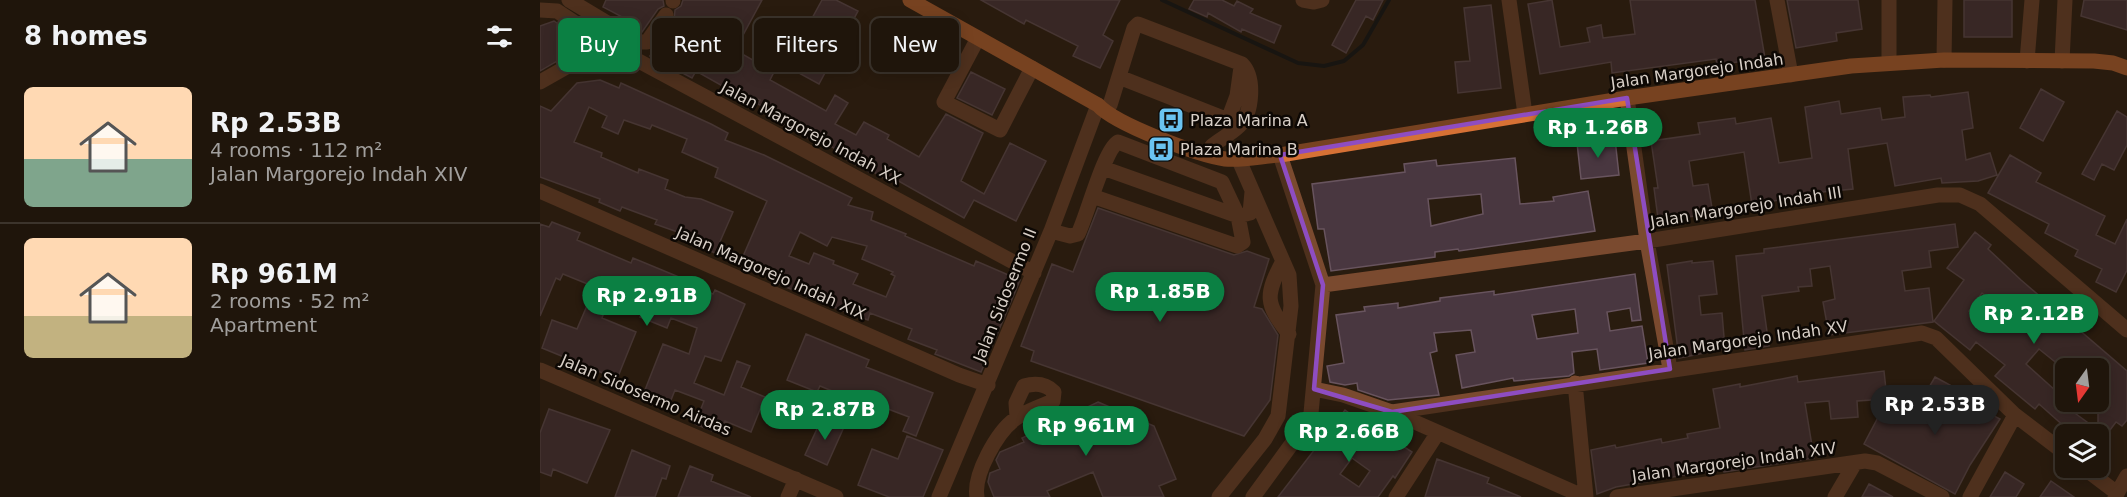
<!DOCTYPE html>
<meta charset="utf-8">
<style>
body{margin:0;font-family:"DejaVu Sans",sans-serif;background:#271e14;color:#f1f3f6;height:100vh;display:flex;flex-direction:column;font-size:22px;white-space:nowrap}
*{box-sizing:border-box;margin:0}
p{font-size:20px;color:#a19f9d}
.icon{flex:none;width:33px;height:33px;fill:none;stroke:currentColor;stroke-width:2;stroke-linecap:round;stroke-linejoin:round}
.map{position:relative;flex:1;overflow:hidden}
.sheet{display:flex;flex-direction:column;background:#1f150b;width:540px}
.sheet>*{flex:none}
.top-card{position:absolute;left:18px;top:18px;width:570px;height:54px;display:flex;gap:12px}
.needle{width:39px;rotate:194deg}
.buttons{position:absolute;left:1515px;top:358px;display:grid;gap:12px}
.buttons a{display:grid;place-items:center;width:54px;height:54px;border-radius:9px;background:#1f150b;box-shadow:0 3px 15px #0003,0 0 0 2px #3c342c;font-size:30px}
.price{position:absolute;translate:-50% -51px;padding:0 14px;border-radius:21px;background:#0b8043;color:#fff;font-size:20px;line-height:39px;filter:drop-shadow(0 2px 3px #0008)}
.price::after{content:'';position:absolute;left:50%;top:36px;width:18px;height:14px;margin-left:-9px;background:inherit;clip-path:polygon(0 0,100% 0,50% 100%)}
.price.current{background:#222;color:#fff}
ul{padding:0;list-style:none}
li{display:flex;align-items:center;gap:18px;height:150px;padding:0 24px}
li+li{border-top:2px solid #3c342c}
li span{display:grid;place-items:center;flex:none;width:168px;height:120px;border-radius:9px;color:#555}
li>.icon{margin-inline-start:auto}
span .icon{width:72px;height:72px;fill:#fffc;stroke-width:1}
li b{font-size:26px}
h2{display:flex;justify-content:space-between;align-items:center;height:72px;padding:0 24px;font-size:26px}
.pill{padding:0 21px;border-radius:9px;background:#1f150b;box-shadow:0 3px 15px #0003,0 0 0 2px #3c342c;font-size:21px;line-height:54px}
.pill.current{background:#0b8043;color:#fff}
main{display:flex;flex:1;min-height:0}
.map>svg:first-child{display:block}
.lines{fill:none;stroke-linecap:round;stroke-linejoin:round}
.stream{stroke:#040f15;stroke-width:4}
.building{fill:#493740;stroke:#68545e;stroke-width:1.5;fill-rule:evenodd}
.minor{stroke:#7a4a2f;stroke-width:15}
.major{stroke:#d67135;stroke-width:15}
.marked{fill:none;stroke:#8e4dc1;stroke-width:4.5;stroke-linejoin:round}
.labels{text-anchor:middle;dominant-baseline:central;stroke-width:5;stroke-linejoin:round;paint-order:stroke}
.street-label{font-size:16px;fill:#d8cfc7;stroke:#0d0804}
.poi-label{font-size:16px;fill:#d8cfc7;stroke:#0d0804;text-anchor:start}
</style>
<main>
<section class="sheet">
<h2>8 homes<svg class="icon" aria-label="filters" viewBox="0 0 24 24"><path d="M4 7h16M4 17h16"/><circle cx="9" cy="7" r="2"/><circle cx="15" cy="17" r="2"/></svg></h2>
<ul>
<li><span style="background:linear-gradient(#ffd9b3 60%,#7fa58c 0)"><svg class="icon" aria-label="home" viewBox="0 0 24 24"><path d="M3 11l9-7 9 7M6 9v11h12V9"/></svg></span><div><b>Rp 2.53B</b><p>4 rooms · 112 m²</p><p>Jalan Margorejo Indah XIV</p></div></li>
<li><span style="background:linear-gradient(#ffd9b3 65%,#c2b280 0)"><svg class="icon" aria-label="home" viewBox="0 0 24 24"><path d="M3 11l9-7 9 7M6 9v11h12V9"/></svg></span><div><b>Rp 961M</b><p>2 rooms · 52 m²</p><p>Apartment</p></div></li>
</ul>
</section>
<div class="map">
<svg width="1587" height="497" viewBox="0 0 1587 497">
<rect width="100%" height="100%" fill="#291c0f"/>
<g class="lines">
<path class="stream" d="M622,0L758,63L784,66L804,61L823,45L849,0"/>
</g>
<path class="building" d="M66,0H123L124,6L118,9L102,32L89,24L90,21L63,7Z
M143,0H222L195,50L234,72L230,80L286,111L295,95L308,103L295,124L316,135L324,122L349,135L347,139L379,157L406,114L443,133L421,181L444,194L470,143L506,161L476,221L434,200L424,218L348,175L346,179L330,170L329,172L304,158L306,155L270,134L268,138L244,125L247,120L218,104L220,100L188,84L186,88L156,71L152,78L110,56L134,21L135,10L141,6Z
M282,0H296L318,11L279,84L246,66Z
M441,0H580L563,35L573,41L560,68L533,56L538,46L486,20L484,24Z
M654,0H682L694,6L697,1L713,9L710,13L741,26L734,43L702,29L701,32L668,13L667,17L649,9Z
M816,0H843L833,20L826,16L806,53L792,45Z
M1012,0L1020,47L1050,42L1047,28L1061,25L1063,38L1095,34L1090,0H1215L1225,58L1177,65L1176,59L1072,73L1071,62L1000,74L988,4Z
M1247,0H1318L1322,29L1296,33L1297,41L1256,48Z
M1424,0H1472V37H1424Z
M1544,0H1587V30L1541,16Z
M951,5L961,88L918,93L915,62L930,61L924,8Z
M14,21L29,31L38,49L0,71V26Z
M431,72L465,89L452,115L417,98Z
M60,80L79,88L81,83L171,124L188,133L185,140L224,155L312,198L308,205L333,212L331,220L366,234L365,236L434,266L436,261L480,280L441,372L395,354L397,350L368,339L372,329L330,313L328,320L301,310L239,284L242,278L201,261L227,201L175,177L178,168L142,152L147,139L112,125L110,129L84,120L78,134L62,127L67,116L49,107L34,142L62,153L61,157L98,173L99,169L128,180L125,189L145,197L161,199L193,212L175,253L144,240L146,235L115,224L117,220L82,207L80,211L59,202L60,199L0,177V106L11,111L37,83ZM260,232L287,246L292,237L327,246L322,259L353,272L351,274L355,276L346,297L313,284L318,274L293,264L294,261L274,253L269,264L249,256Z
M1501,89L1524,102L1503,141L1480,128Z
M1428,92L1433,128L1422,130L1426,160L1450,153L1457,175L1438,181L1402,183L1401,178L1355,186L1347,143L1308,149L1313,189L1282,192L1212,205L1204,152L1149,161L1153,186L1168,184L1173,214L1147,217L1148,221L1119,226L1114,188H1118L1111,141L1160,134L1158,123L1195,118L1196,124L1231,118L1239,163L1272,158L1265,107L1299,101L1301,114L1340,108L1342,120L1365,117L1363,97L1390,95L1391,97Z
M1577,111L1587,117V145L1574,170L1562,164L1554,180L1542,174Z
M1075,139L1079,175L1041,179L1037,143Z
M1470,155L1501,173L1496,182L1565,216L1556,235L1575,244L1587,219V270L1576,292L1556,282L1562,269L1535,256L1538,250L1505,233L1509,224L1448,193Z
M975,158L980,204L1014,201L1013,197L1048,191L1055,231L919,251L918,249L895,252V257L791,271L784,229H778L772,184L865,172L864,164L896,160L897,166ZM941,194L943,214L891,226L888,199Z
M558,208L694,255L707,251L729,259L714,307L722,309L738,335L730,400L704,436L491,361L494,351L481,346L512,264L533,272Z
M12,222L40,233L37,240L91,263L93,258L146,280L145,283L173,294L175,290L205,304L181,361L165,356L154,383L184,395L197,361L210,366L201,387L225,397L211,432L185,421L180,434L155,424L164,401L135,390L129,405L103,395L123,344L149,354L157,328L131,318L127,328L100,317L109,295L72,280L61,305L66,307L62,318L96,332L77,379L41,364L40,368L23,361L24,357L2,348L12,320L37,329L55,287L23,274L20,280L16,278L0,316V224L9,227Z
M1415,224L1418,247L1389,251L1391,267L1362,271L1365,291L1389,288L1393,322L1289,335L1283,302L1295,299L1290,266L1270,269L1272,286L1258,287L1259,291L1222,296L1229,346L1205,350L1196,256L1224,253V249Z
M1435,232L1451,245L1448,249L1481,280L1587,371V420L1582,426L1576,422L1558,446V435H1534L1499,404L1495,409L1455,376L1465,365L1436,342L1430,350L1394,321L1424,280L1407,268ZM1442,293L1464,313L1451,329L1429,311ZM1499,349L1524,369H1558V430L1532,411L1541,402H1526V380L1516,391L1486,364Z
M1152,261V263L1173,261L1177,294L1159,296L1161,315L1182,313L1185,349L1139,358L1127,265Z
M1095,274L1101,320L1092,321L1090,308L1067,312L1070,331L1102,326L1108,363L1060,370L1057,349L1032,352L1034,373L1029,376L974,381L973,378L922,388L916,355L935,352L931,330L894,333L897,351L890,353L899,395L848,400L818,390L817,383L805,385L790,382L787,366L804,363L796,315L825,311L824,307L858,303V308L900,301V298L954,291V295ZM1035,309L1038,333L997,339L992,315Z
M266,334L329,360L326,367L393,393L376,436L363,431L369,417L348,409L346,413L280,386L277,392L247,380Z
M1344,371L1347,399L1317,401L1318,417L1291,419L1289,401L1265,403L1274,458L1184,472L1183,470L1155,473L1076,487L1057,494L1051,450L1075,445L1076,448L1121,439L1122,443L1148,438L1147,434L1180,428L1173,389L1200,384V387L1257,376L1258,382Z
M1395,377L1410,385L1407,391L1460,419L1430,465L1415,494L1324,444L1344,406L1370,420Z
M558,402L614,426L636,479L619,486L624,497H563L553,472L507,491L510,497H454L448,482L450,473L460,469L456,460L460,452L484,442L482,438Z
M9,409L70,430L47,483L13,469L11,476L0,472V433Z
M805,410L838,434L840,431L872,452L855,478L853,476L838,497H738ZM812,458L830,471L819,487L800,474Z
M282,418L304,427L287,465L265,455Z
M367,436L403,450L383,497H349L318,485L332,449L358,459Z
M92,450L130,466L126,479L122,478L115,497H75Z
M897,459L949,478L947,483L981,497H885Z
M150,466L173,475L171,481L211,497H138Z
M1465,472L1484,484L1476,497H1450Z
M1511,481L1534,497H1500Z
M1329,484L1353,497H1322Z"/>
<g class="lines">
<path class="minor" d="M29,0L99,42H107L126,15
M763,0L774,2L782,0
M969,0L985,114
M1237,0L1251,75
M133,1V0
M0,10L17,11L67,44
M438,38L404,102L460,130L492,68
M1404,60L1405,0
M1487,61L1492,0
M1522,61L1525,0
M1349,63V0
M579,77L688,120L697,96L701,67
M0,82L67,44L494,273
M1087,98L1107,241L1130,369
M570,105L594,28L598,24L702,64C715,77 713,113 699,126C691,134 680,139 672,146
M563,168L698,216L710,213L712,192
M0,191L419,375L448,385
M511,231L530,236L538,234C547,216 564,150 578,142L682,182L698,216L703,242L697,246L552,196
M743,261C725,295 725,304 749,334
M783,285L1107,241L1398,195H1420L1440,204L1587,330
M0,370L296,497
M1035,383L1046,497
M774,389L803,395L852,412L1045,497
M852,412L1382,333L1396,338L1475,415L1526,454
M1544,468L1577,493
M248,497L256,479
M399,497L511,231L558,105
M437,497C433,475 457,432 475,419C486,411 501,406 513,401L514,392C505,383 495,383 484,386L476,403L477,417
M679,497L725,439L738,416L751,306L749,275L698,158
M713,497L764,427L771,413L783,285L740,155
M856,497L897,434
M1077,497L1325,461L1337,463L1402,497
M1295,497L1315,463
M1430,497L1475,415
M1575,497L1587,476"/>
<path class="major" d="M370,0L558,105C575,124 657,155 685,159C701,161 723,156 740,155L1087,98L1311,66L1404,60L1554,61L1573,63L1587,68"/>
</g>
<path d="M0 0H1587V497H0ZM1087,98L1130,369L852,412L774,389L783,285L740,155Z" fill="#291c0f" fill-opacity=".55" fill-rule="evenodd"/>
<path class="marked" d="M1087,98L1130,369L852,412L774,389L783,285L740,155Z"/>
<defs>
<g id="bus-square" transform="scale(1.35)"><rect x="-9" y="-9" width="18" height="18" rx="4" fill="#6ac3f1" stroke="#0d0804"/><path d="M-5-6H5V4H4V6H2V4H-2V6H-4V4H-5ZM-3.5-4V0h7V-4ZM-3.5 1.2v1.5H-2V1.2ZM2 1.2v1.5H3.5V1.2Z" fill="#111"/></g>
</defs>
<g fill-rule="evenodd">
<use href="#bus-square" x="631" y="120"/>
<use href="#bus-square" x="621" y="149"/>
</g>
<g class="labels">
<g class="street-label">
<text transform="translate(1157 71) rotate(-8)">Jalan Margorejo Indah</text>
<text transform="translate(271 133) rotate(28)">Jalan Margorejo Indah XX</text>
<text transform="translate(1206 207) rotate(-9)">Jalan Margorejo Indah III</text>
<text transform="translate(231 273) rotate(24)">Jalan Margorejo Indah XIX</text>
<text transform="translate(465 295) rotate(-68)">Jalan Sidosermo II</text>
<text transform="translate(1208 340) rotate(-8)">Jalan Margorejo Indah XV</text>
<text transform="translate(106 395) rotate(23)">Jalan Sidosermo Airdas</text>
<text transform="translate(1194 462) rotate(-8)">Jalan Margorejo Indah XIV</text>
</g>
<g class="poi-label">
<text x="650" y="120">Plaza Marina A</text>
<text x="640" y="149">Plaza Marina B</text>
</g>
</g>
</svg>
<div class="buttons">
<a><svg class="needle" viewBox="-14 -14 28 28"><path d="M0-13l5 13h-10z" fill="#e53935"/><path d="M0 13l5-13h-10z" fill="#a19f9d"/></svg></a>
<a><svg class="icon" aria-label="layers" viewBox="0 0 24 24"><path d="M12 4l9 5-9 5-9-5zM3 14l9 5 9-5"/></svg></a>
</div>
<b class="price" style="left:1058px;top:159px">Rp 1.26B</b>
<b class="price" style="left:620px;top:323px">Rp 1.85B</b>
<b class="price" style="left:107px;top:327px">Rp 2.91B</b>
<b class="price" style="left:1494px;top:345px">Rp 2.12B</b>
<b class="price current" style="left:1395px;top:436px">Rp 2.53B</b>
<b class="price" style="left:285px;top:441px">Rp 2.87B</b>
<b class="price" style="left:546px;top:457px">Rp 961M</b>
<b class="price" style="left:809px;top:463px">Rp 2.66B</b>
<div class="top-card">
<a class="pill current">Buy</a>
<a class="pill">Rent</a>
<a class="pill">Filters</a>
<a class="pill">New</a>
</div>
</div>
</main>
